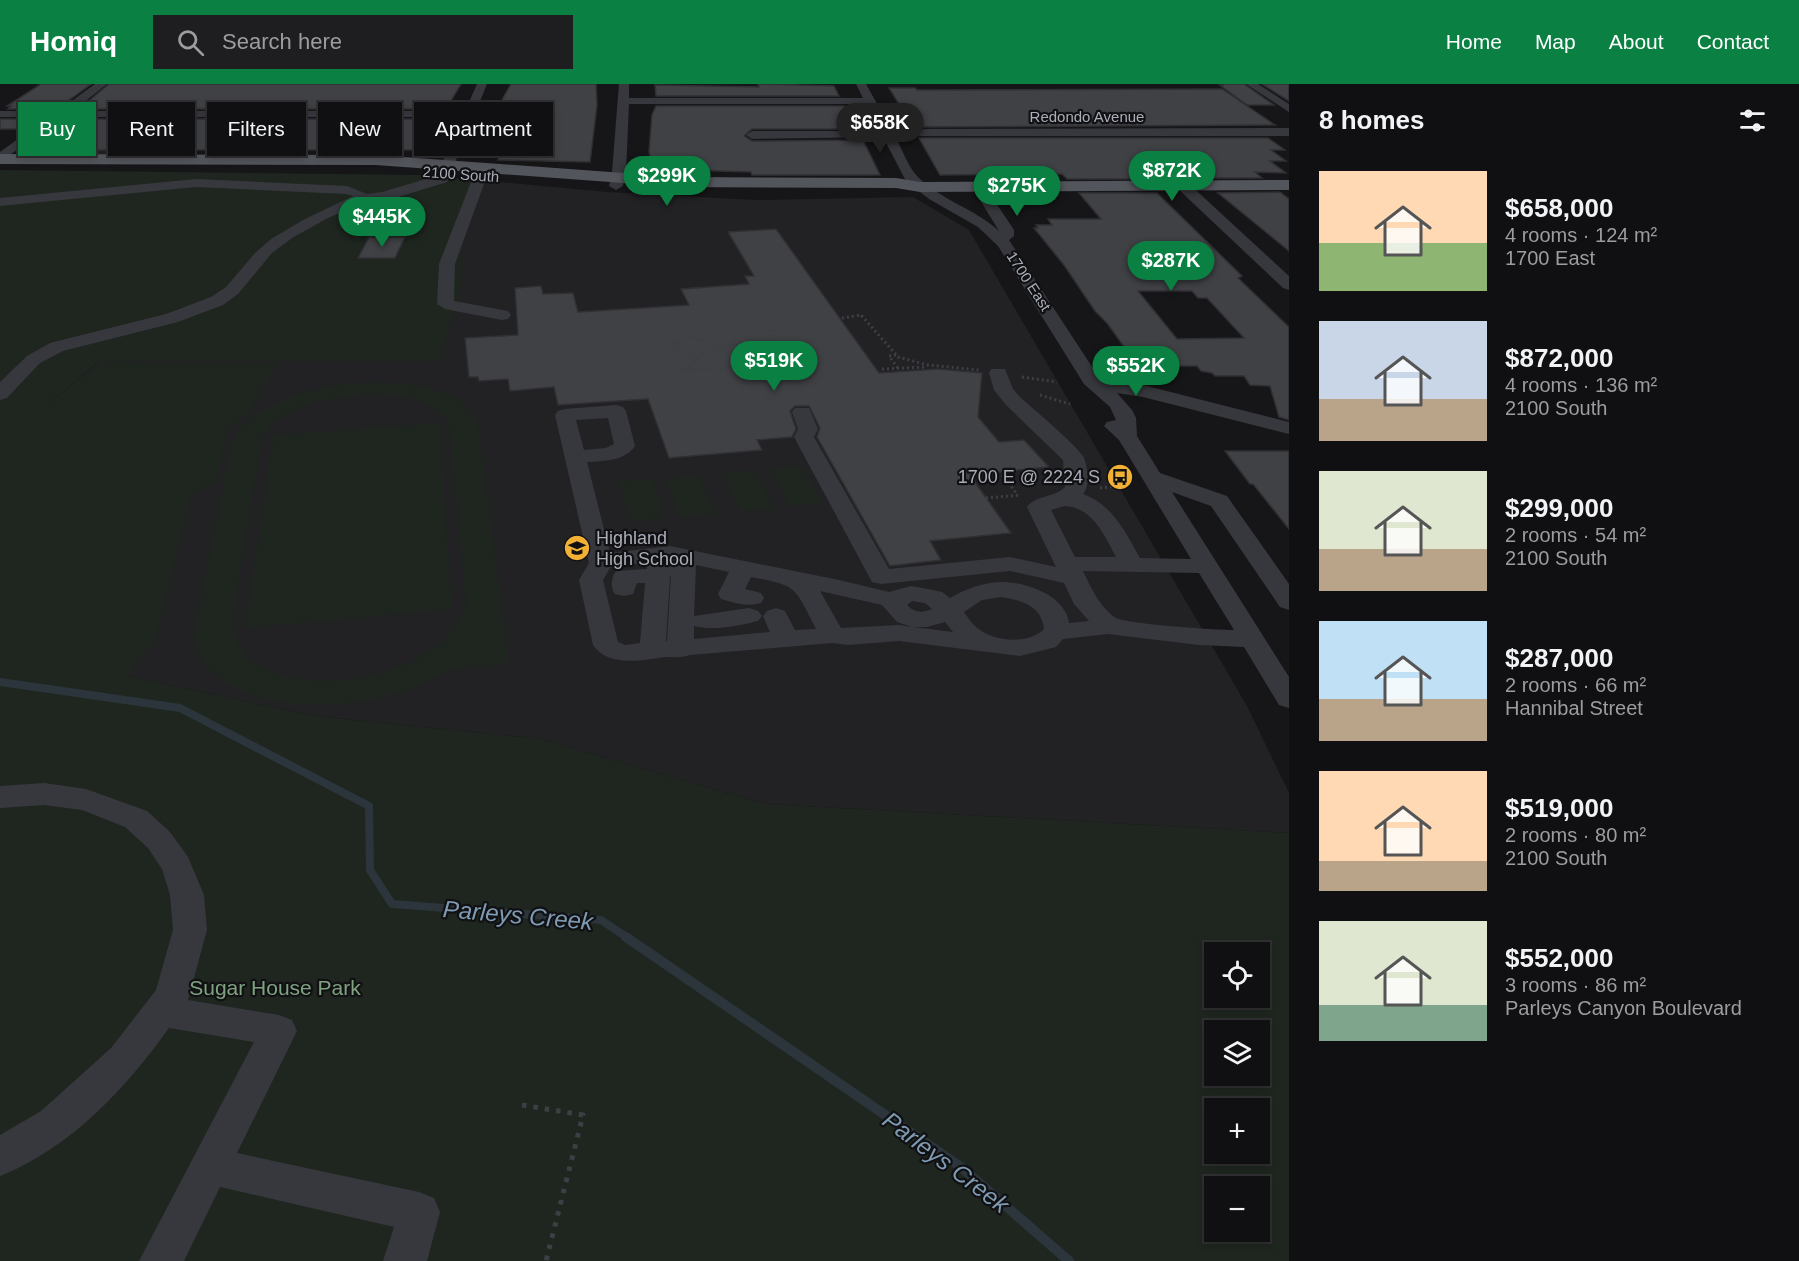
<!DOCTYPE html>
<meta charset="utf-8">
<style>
body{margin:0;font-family:Helvetica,sans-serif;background:#1e1e20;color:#f1f3f6;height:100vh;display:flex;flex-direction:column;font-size:22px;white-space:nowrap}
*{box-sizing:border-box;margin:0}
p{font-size:20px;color:#9c9d9f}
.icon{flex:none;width:33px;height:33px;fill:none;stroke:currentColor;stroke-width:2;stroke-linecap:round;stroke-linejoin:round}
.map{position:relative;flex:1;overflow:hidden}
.panel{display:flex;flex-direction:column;background:#101012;width:510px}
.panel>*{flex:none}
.guide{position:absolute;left:18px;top:18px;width:570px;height:54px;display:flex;gap:12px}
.tools{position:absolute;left:1204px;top:858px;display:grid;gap:12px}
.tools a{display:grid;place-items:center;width:66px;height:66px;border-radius:0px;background:#101012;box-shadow:0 3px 9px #0003,0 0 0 2px #303032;font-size:30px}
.price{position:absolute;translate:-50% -51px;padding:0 14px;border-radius:21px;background:#0b8043;color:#fff;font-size:20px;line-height:39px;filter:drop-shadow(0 2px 3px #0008)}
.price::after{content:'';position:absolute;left:50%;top:36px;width:18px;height:14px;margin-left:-9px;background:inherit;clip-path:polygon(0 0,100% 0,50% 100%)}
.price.active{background:#222;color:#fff}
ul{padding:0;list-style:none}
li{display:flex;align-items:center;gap:18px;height:150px;padding:0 30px}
li span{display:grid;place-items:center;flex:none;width:168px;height:120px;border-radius:0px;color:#555}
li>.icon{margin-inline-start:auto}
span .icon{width:72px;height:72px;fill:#fffc;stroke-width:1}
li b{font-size:26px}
h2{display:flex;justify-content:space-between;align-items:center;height:72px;padding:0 30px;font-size:26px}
.chip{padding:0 21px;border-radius:0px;background:#101012;box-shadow:0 3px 9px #0003,0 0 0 2px #303032;font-size:21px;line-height:54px}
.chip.active{background:#0b8043;color:#fff}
header{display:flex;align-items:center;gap:36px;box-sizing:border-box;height:84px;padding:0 30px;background:#0b8043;color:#fff}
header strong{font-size:28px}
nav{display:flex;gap:33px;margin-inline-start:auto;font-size:21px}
.search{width:420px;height:54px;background:#1e1e20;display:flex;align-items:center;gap:15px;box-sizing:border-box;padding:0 21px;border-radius:0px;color:#9c9d9f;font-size:22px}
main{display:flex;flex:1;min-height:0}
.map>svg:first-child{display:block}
.built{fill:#222225}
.green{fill:#1e261f;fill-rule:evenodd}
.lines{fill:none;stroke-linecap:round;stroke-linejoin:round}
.stream-far1{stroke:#2c353c;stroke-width:8}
.stream{stroke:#2c353c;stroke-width:10}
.building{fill:#404145;stroke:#303034;stroke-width:1.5;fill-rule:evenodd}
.path-far2{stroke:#3d3f44;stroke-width:2;stroke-dasharray:1.5 2;stroke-linecap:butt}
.path-far1{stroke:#3d3f44;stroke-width:3;stroke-dasharray:2 3;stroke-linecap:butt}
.path{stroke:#3d3f44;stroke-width:5;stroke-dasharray:4.5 7;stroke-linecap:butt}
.minor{fill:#37383d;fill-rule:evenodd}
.major{fill:#53555c;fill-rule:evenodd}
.labels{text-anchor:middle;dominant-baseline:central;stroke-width:4.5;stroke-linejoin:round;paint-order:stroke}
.far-street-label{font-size:15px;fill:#a8adb8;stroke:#111113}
.poi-label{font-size:18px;fill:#a8adb8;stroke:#111113;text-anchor:end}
.near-park-label{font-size:21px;fill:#7fa381;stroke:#111113}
.near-water-label{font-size:24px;font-style:italic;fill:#7f9bb3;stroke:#111113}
</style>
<header>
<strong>Homiq</strong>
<div class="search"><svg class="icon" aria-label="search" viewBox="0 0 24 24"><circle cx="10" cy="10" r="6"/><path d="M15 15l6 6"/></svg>Search here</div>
<nav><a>Home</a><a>Map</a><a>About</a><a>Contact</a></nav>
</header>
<main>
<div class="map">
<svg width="1289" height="1177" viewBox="0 0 1289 1177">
<rect width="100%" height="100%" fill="#161618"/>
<path class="built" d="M52,50H139L116,71H26Z
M489,97L607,108L756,116L913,113L969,146L1247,622L1289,709V749L766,720L540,655L315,632L126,592L0,360L99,277L461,207V164L478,110Z"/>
<path class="green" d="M0,86L421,91L489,97L478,110L461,164V207L438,277H99L42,325L101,278L278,280L248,329L227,347L217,397L191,409L156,555L127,592L315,632L540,655L766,720L1289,749V1177H0ZM1215,868H1260V914H1215ZM1215,946H1260V992H1215ZM1215,1024H1260V1070H1215ZM1215,1102H1260V1148H1215Z
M359,299C398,298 460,298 478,341L509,580C490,582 469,581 450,586C443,588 436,593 430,596C415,604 398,609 382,613C324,628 209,627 193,553L232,357C256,314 315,304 359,299ZM357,311C387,310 435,309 449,342L466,516C454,605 239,632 232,538L261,356C279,322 323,315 357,311Z
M439,339L452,525L245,544L274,351Z
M802,382L823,419L789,422L770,385Z
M756,386L774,424L740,427L724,389Z
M699,391L715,430L680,433L666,394Z
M652,395L666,434L631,437L619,398Z"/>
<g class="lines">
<path class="stream-far1" d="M0,598L180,624L369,722L370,786L392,820L601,836L628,854"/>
<path class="stream" d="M626,853L961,1083L1069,1177"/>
</g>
<path class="building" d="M41,0H91L57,25H8L11,22H7Z
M109,0H461L446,25H79Z
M511,0H596L597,21L590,78L498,76L501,67H487L503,14Z
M758,0L834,2L839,12H656L655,1L759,3Z
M1222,0H1244L1274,21H1247L1220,1H1224Z
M1262,0H1289V17Z
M889,4H915L917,6L1222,5L1275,41L913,43Z
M656,22H845L857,45H752L744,52L752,57L863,56L880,91H752L751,88L653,85L649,68L652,31Z
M0,35H41L27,45H0Z
M64,35H441L424,66H37L64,46H49Z
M919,54H1268L1285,66H1271L1286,77H1270L1286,89L1255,88L1262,94H1203L1198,90H1136L1141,95H1067L1062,90L940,91Z
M1280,108L1289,115V167L1218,109Z
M1079,109H1157L1242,192L1238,194L1289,243V336L1279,333L1270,302L1250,301L1244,292H1215L1212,289L1201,287L1197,282H1138L1107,239L1095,227L1064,181L1034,144H1038L1036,141H1052L1048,135H1101ZM1138,207H1192L1198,214H1207L1244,254L1177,255Z
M776,145L879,289L938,285L982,289L978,333L999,358L1024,356L1049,383L970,391L1011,449L930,457L941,476L890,482L817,353L820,344L809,322H795L790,327L796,345L792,353L757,356L762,366L669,374L648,315L558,321L554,303L510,307L508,295L479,297L478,293H469L465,254L518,251L515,204L541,202L543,210L573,209L578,228L689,221L681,205L749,200L745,192H754L728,148Z
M369,153H405L395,174H358Z
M1225,367H1289V445L1253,400H1250Z"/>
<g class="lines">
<path class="path-far2" d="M857,232H862"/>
<path class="path-far1" d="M842,234L861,231L898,273L928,281L979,286
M736,263L782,272
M896,271L889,272L898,284
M694,274L678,266L674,259L692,253L722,262
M882,285L925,283
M675,287L784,280L785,275L776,265L772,244
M683,287L682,283H691L690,280C712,257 744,261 773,255
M1022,293L1057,298
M1040,311L1070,320
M1002,391L1017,410
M1100,404L1117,402
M986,414L1021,411"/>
<path class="path" d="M522,1021L583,1031L546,1177"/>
<path class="minor" d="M95,0H107L73,27H465L477,0H487L447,98L395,114L365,118L328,134L292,154L272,169L238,210L223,221L178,238L63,267L40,279L7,314L0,316V298L27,272L50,259L166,230L211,213L226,203L255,169L271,155L305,135L353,112L346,110L196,103L0,122V114L196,95L347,102L367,110L382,108L436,92L462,33H63L0,78V68L48,33H0V27H58Z
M619,0H629V14H863L856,0H866L891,45L1289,44V52H895C902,65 908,83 918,93C941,116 975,125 999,147L977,111L979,108L1019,98L1024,99L1026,102L1024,105L992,113L1014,146V152L1009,156L1100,295L1143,301L1289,338V350L1143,313L1117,309L1132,326L1136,334L1137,352L1160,389L1227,412L1289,500V526L1280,523L1211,422L1172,408L1289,593V624L1279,621L1244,563L1199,561L1108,550L1063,555L1056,563L1020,572L899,557L848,561L832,559L690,571C681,574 674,573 666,573C642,576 609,584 593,561L579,496L589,479L555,331L558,327L565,325L616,321L623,323L626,327L635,362C625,377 604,377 587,378L610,469L670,462L839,496L889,508L911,502L933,506L942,508L950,514C966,505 981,499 1000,498C1024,497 1066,511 1069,539L1089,537L1074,520L1064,499L1010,487L881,500L872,498L794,353L798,345L792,328L795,324H809L818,345L814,353L889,485L1010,473L1056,483L1027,423C1035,411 1055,414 1065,403L1063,376L1006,321L994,306L989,289L991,285H1005L1013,305L1020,313C1032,324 1079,363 1084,374C1088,385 1090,402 1083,410C1112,420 1126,449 1140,474L1191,475L1119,356L1104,342L1107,338L1116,336L1110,323L1084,300L998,162L978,143L929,115L906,97L883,53L752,55L746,51L752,47H880L866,20H629L626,88L623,102L616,106L609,102L612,88ZM608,334L614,360L606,364L584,366L576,336ZM1065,422C1092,423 1105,452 1116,473H1075L1051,426ZM647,478V485L616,487C611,494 610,503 615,510L624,512L633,510L637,499H645L640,559L625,561L618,558L603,496L610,484ZM696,481L729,488L718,510L721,515C734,519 748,523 761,519L764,514L761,509L745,505L751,493C799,502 794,503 816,545L795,546L785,527L776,524L767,527L763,532L770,548L694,555V542C713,547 739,542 758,537L762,532L758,527L749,524L694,532ZM1083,487L1199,489L1234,546C1216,546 1123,540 1114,533C1099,521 1091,504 1083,487ZM671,492L667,557H666L670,493ZM820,507L882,521L897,538L912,543L899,541L841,544ZM1001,513C1021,516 1042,522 1044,545C1028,561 993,558 976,543C971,539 968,533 964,528L982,516ZM912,517L925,519L932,525C922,529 915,529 907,521ZM945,538L953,548L913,543H927Z
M1246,0H1258L1289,20V28Z
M486,88L493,92L484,100L455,180L454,217L508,227L511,231L508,235L502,236L445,225L437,220L439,180L471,98Z
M1182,97L1187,98L1289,192V206L1283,204L1177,104L1175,101L1177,98Z
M44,699L86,705L147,727L170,748L188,773L204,811L207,846L188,916L279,931L292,936L297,947L237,1069L419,1108L434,1114L440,1128L427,1177H383L394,1143L220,1103L184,1177H139L254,958L169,944C126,1004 71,1064 0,1092V1051L41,1027L111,964L156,906L173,846L170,811L162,785L148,764L125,743L82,726L44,721L0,724V702Z"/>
<path class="major" d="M0,70L376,71L678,93L896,94L920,98L1289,96V106L920,108L896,104L678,103L376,81L0,80Z"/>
</g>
<defs>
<g id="bus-disc" transform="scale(1.35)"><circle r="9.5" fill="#f2b134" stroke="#111113"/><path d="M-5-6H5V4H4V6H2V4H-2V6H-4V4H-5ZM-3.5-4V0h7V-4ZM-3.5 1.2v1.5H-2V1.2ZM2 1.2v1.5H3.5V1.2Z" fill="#111"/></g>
<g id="school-disc" transform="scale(1.35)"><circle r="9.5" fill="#f2b134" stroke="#111113"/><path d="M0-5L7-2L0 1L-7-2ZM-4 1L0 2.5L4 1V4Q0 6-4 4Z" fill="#111"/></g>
</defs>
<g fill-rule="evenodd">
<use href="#bus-disc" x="1120" y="393"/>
<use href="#school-disc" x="577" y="464"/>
</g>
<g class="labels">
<g class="far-street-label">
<text x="1087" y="32">Redondo Avenue</text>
<text transform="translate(461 90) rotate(4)">2100 South</text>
<text transform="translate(1029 197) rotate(57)">1700 East</text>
</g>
<g class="poi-label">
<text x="1100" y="393">1700 E @ 2224 S</text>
<text x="596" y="454" text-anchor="start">Highland<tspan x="596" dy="21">High School</tspan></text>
</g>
<g class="near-park-label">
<text x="275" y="903">Sugar House Park</text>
</g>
<g class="near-water-label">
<text transform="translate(518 831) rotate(5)">Parleys Creek</text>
<text transform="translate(946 1078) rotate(37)">Parleys Creek</text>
</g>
</g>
</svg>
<div class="tools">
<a><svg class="icon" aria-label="locate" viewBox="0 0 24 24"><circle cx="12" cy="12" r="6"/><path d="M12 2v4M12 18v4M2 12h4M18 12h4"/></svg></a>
<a><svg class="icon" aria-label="layers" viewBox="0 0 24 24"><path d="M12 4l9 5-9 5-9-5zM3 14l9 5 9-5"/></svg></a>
<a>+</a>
<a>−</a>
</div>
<b class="price active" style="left:880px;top:70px">$658K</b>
<b class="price" style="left:1172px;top:118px">$872K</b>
<b class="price" style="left:667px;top:123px">$299K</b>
<b class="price" style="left:1017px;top:133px">$275K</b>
<b class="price" style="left:382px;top:164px">$445K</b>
<b class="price" style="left:1171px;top:208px">$287K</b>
<b class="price" style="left:774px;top:308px">$519K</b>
<b class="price" style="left:1136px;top:313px">$552K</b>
<div class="guide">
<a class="chip active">Buy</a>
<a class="chip">Rent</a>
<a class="chip">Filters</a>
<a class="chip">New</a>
<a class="chip">Apartment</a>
</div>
</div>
<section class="panel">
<h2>8 homes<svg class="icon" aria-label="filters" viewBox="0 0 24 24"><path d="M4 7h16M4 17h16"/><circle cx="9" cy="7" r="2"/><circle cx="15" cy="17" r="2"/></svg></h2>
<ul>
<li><span style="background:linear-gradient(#ffd9b3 60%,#8fb573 0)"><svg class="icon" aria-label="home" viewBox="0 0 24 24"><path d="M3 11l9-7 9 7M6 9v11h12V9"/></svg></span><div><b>$658,000</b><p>4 rooms · 124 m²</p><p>1700 East</p></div></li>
<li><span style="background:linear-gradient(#c9d6e8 65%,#b9a48a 0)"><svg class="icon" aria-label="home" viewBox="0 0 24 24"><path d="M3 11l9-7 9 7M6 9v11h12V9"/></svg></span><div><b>$872,000</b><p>4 rooms · 136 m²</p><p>2100 South</p></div></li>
<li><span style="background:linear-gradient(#dfe7d0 65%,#b9a48a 0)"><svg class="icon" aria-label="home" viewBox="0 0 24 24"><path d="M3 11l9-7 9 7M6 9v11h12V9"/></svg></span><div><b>$299,000</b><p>2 rooms · 54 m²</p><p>2100 South</p></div></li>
<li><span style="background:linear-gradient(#bfe0f5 65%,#b9a48a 0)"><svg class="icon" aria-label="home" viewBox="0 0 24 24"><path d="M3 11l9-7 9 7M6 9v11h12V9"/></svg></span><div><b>$287,000</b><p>2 rooms · 66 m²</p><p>Hannibal Street</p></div></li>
<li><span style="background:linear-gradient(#ffd9b3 75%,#b9a48a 0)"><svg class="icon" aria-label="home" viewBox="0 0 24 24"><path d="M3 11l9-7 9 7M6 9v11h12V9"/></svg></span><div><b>$519,000</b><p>2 rooms · 80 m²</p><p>2100 South</p></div></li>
<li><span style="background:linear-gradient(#dfe7d0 70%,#7fa58c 0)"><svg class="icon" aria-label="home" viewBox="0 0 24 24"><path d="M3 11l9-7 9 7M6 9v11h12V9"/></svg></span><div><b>$552,000</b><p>3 rooms · 86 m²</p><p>Parleys Canyon Boulevard</p></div></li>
</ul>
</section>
</main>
